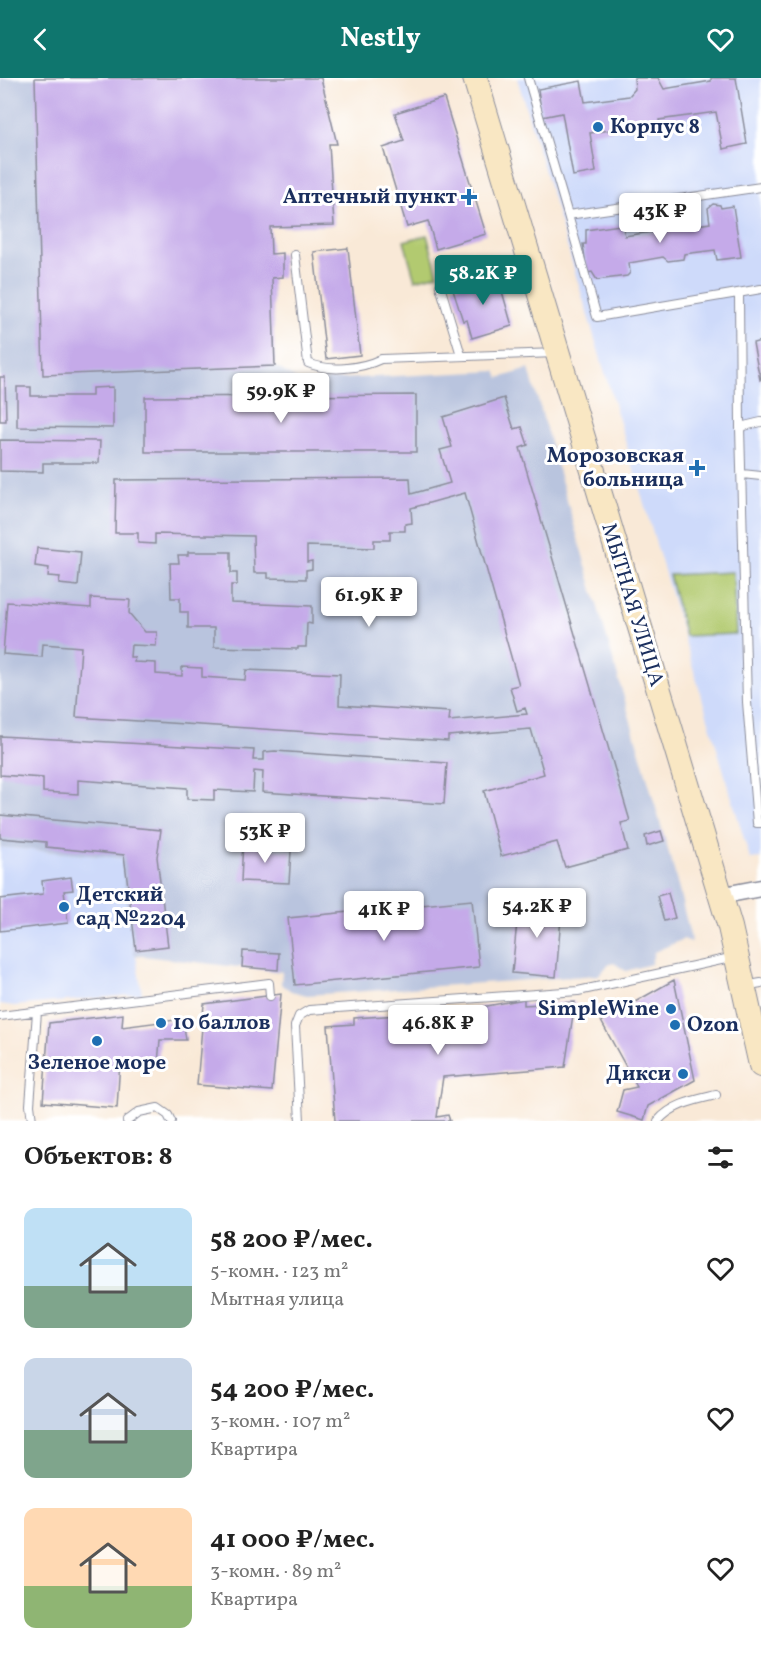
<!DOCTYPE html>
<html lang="ru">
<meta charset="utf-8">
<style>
body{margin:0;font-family:Vollkorn,serif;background:#f6f6f6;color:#222;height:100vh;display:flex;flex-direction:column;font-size:22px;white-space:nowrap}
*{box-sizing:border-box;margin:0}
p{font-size:20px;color:#767676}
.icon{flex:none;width:33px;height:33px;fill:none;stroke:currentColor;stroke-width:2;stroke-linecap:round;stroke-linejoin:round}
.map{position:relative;height:1043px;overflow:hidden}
.details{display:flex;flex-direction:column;background:#fff;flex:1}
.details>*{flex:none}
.price{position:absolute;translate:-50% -51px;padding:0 14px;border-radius:6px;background:#fff;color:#222;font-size:20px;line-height:39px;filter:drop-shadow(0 2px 3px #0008)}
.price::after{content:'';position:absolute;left:50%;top:36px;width:18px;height:14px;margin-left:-9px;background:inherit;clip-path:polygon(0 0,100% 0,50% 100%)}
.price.on{background:#0f766e;color:#fff}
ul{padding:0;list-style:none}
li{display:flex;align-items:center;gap:18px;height:150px;padding:0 24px}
li span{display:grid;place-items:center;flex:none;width:168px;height:120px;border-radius:12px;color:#555}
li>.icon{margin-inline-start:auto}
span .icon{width:72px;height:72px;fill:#fffc;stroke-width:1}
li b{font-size:26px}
h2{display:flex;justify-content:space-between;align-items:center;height:72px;padding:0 24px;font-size:26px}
header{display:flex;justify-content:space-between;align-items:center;height:78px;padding:0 24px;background:#0f766e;color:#fff;font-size:27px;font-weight:700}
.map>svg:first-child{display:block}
.built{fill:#cedafa}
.industrial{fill:#b9c4de}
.green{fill:#b2ca6f;stroke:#667c66;stroke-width:1.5}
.building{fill:#c5aae9}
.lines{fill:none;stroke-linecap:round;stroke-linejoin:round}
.lane-casing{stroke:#8a8c9a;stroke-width:10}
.street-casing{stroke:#8a8c9a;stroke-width:19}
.secondary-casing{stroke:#8a8c9a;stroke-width:26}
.lane{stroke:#fff;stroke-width:8}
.street{stroke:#fff;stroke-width:16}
.secondary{stroke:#f9e7c3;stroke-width:24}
.poi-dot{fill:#1f6fb2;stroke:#fff;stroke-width:2}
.labels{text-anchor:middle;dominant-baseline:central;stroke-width:6;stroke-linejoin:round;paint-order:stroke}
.poi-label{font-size:21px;font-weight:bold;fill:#1b2f5e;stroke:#fff;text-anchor:start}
.street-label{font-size:21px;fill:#1b2f5e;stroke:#fff}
</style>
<header><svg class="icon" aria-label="back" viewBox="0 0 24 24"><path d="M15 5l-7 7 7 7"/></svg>Nestly<svg class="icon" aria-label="heart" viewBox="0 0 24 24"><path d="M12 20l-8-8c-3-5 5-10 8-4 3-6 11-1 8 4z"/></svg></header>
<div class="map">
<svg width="761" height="1043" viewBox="0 0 761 1043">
<rect width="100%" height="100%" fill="#fff"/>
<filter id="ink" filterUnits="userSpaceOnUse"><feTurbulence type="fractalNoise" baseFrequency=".0167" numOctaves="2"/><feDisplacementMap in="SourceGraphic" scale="12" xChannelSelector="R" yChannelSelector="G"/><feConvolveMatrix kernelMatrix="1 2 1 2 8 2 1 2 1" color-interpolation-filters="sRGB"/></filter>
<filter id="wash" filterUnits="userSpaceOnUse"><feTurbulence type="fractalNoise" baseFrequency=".008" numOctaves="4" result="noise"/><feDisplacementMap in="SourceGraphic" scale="24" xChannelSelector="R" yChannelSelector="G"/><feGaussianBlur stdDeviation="1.35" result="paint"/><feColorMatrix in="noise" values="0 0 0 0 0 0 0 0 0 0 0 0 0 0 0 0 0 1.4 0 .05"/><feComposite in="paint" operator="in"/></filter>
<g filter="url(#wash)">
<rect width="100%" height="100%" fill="#f9e9d7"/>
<path class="built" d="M517,0H761V780L750,781Z
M0,769L121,780L142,916L14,928L0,926Z"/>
<path class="industrial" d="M0,0H321L337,66L329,67L334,147L270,149L275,288L299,303L496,293L499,300L529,291L675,796L692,865L684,861L654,874L651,886L626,893L614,885L608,887L599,897L307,917L291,913L281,906L282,894L134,877L121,780L0,769Z"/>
<path class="green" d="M427,157L438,196L415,202L404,163Z
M733,494L736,556L685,558L669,497Z"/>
<g id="blocks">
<path class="building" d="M35,0H321L337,66H329L334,147L270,149L271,176L283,175V199L272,200L275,288L43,297Z
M634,0H658L664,11L711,3V0H736L747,66L723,71L716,34L659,42L660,48L645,50V47L590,55L596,94L573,98L562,35L542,39L538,11L581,3L585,24L629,18L635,11Z
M444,20L486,156L436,171L428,143L407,149L383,70L404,63L395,35Z
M713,126L720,127L721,130L733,128L741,179L717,182L715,172L684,176L683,181L668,183L663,179L629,185L630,195L627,198L597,202L592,194L587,195L583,166H586V152L620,147L623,149L625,158L710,145L708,130Z
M348,170L360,277L326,281L314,174Z
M497,196L512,248L472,260L467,242L463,243L452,209Z
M761,263V301L760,302L753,265Z
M0,299H5L6,343H0Z
M17,309H31V318H92V310L113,309V350L17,349Z
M416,317V374H145V319Z
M504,320L514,351L522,349L528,367L520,370L630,743L621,745L628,772L565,789L557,764L501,778L484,713L544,696L531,651L448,658V663L76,639L81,569L43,566L42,579L3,576L7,524L91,530V520L130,522L129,535L145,554H157L156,568L131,567L130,579H135L134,584L156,585V596L182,598V589L202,590V599L245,602L246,592L340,596L339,627L450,634L449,643L527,636L525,630L517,633L510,609L519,607L465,415L411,430L412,445L405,446V453H390V462H374V470L307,468V484L312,483V491L306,492V501L268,500V495H254L253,458L155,456V466L138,465V455H115L116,402L410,400L411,416L450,405L440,372L452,369L443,339Z
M0,362L100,363L99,385H43V394L0,393Z
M37,470L81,474L78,508L59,506L60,499L48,498L49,490L35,488Z
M188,474H231V495H237V507H231V525L312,528V546L307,545L306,569H298V571L214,569V550H188V534H180V520H171L170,485H179L178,477H188Z
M0,658L254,672L253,682H264V674L275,673L447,685L444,726L262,714L263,694L254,693L253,714L214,712V722L187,721V710L78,702V716L43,714V700L0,697Z
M0,737L161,752L157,779L168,868L136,872L124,777L46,769V764L0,760Z
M661,753L664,763L647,768L645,758Z
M243,762H261L260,771L291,773L289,805L241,803Z
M71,799L73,812L64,813L68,845L0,853V821L43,816L42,803Z
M668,815L675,840L664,843L657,818Z
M472,822L479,889L295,907L288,840Z
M519,823L562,828L556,899L512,895Z
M243,873L279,875L278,892L242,889Z
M674,902L695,1002L648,1028L644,1042L617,1034L623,1012L637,1009L601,943Z
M281,916L272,1013L197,1007L204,926Z
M524,921V927L575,924L565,989L443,999L437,1039L448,1037L450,1043H335L328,948L354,946V940L461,933Z
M123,936L122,949L183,941L186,962H160L158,986L120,983L117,1030L43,1024L49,945Z"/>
</g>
</g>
<g filter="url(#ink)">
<use href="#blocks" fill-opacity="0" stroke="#8a8c9a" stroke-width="1.5"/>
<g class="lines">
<g class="lane-casing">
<path id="lane" d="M528,0L568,137
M761,109L568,137L597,239L761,211
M295,177L308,285C329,294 360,291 381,281L556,275
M440,208L461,277
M739,215L740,349
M761,344L740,349L747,624L757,745H761
M742,396L761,398
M744,908L761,905
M0,938L269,905L270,918
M32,1043L30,1027L37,934
M127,1043L139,1034L158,1030L168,1037L171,1043
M300,1043L295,948L299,938L309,932L578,913L735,879
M658,1043C672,1026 695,1022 716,1017"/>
</g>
<g class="street-casing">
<path id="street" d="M719,818L761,810"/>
</g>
<g class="secondary-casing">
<path id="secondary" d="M475,0L730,849L761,987"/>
</g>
<use href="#lane" class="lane"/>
<use href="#street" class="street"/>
<use href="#secondary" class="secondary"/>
</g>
</g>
<g class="poi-dot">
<circle cx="598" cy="49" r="6"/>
<path d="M466 110h6v6h6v6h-6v6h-6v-6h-6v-6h6z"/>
<path d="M694 381h6v6h6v6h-6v6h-6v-6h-6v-6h6z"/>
<circle cx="64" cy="829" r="6"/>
<circle cx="671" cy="931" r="6"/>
<circle cx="161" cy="945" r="6"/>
<circle cx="675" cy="947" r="6"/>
<circle cx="97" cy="963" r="6"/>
<circle cx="683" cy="996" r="6"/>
</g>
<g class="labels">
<g class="poi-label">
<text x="610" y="49">Корпус 8</text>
<text x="457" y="119" text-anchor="end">Аптечный пункт</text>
<text x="684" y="378" text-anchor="end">Морозовская<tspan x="684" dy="24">больница</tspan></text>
<text x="76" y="817">Детский<tspan x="76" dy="24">сад №2204</tspan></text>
<text x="659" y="931" text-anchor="end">SimpleWine</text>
<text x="173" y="945">10 баллов</text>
<text x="687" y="947">Ozon</text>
<text x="97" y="985" text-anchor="middle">Зеленое море</text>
<text x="671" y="996" text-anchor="end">Дикси</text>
</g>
<g class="street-label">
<text transform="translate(632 527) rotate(73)">МЫТНАЯ УЛИЦА</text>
</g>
</g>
</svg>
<b class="price" style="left:660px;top:166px">43K ₽</b>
<b class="price on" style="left:483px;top:228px">58.2K ₽</b>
<b class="price" style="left:281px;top:346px">59.9K ₽</b>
<b class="price" style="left:369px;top:550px">61.9K ₽</b>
<b class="price" style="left:265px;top:786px">53K ₽</b>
<b class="price" style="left:537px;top:861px">54.2K ₽</b>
<b class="price" style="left:384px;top:864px">41K ₽</b>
<b class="price" style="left:438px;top:978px">46.8K ₽</b>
</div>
<section class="details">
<h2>Объектов: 8<svg class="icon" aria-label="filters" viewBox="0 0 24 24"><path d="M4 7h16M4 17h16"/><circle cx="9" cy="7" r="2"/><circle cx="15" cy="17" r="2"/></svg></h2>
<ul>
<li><span style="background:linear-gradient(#bfe0f5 65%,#7fa58c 0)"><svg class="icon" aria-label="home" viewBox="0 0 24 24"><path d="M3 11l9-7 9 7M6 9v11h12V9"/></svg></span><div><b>58 200 ₽/мес.</b><p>5-комн. · 123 m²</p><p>Мытная улица</p></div><svg class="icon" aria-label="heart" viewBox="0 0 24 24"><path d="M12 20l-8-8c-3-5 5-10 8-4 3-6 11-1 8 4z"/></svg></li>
<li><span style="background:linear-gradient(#c9d6e8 60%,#7fa58c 0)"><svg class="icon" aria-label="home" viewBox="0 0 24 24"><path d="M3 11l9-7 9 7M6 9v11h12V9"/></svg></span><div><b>54 200 ₽/мес.</b><p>3-комн. · 107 m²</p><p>Квартира</p></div><svg class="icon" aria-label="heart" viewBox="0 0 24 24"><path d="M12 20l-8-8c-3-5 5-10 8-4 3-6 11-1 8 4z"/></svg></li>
<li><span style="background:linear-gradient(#ffd9b3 65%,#8fb573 0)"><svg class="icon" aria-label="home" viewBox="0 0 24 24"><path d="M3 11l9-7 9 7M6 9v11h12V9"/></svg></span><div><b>41 000 ₽/мес.</b><p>3-комн. · 89 m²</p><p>Квартира</p></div><svg class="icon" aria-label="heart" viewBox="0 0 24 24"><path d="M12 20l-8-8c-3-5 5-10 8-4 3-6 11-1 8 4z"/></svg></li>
</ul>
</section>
